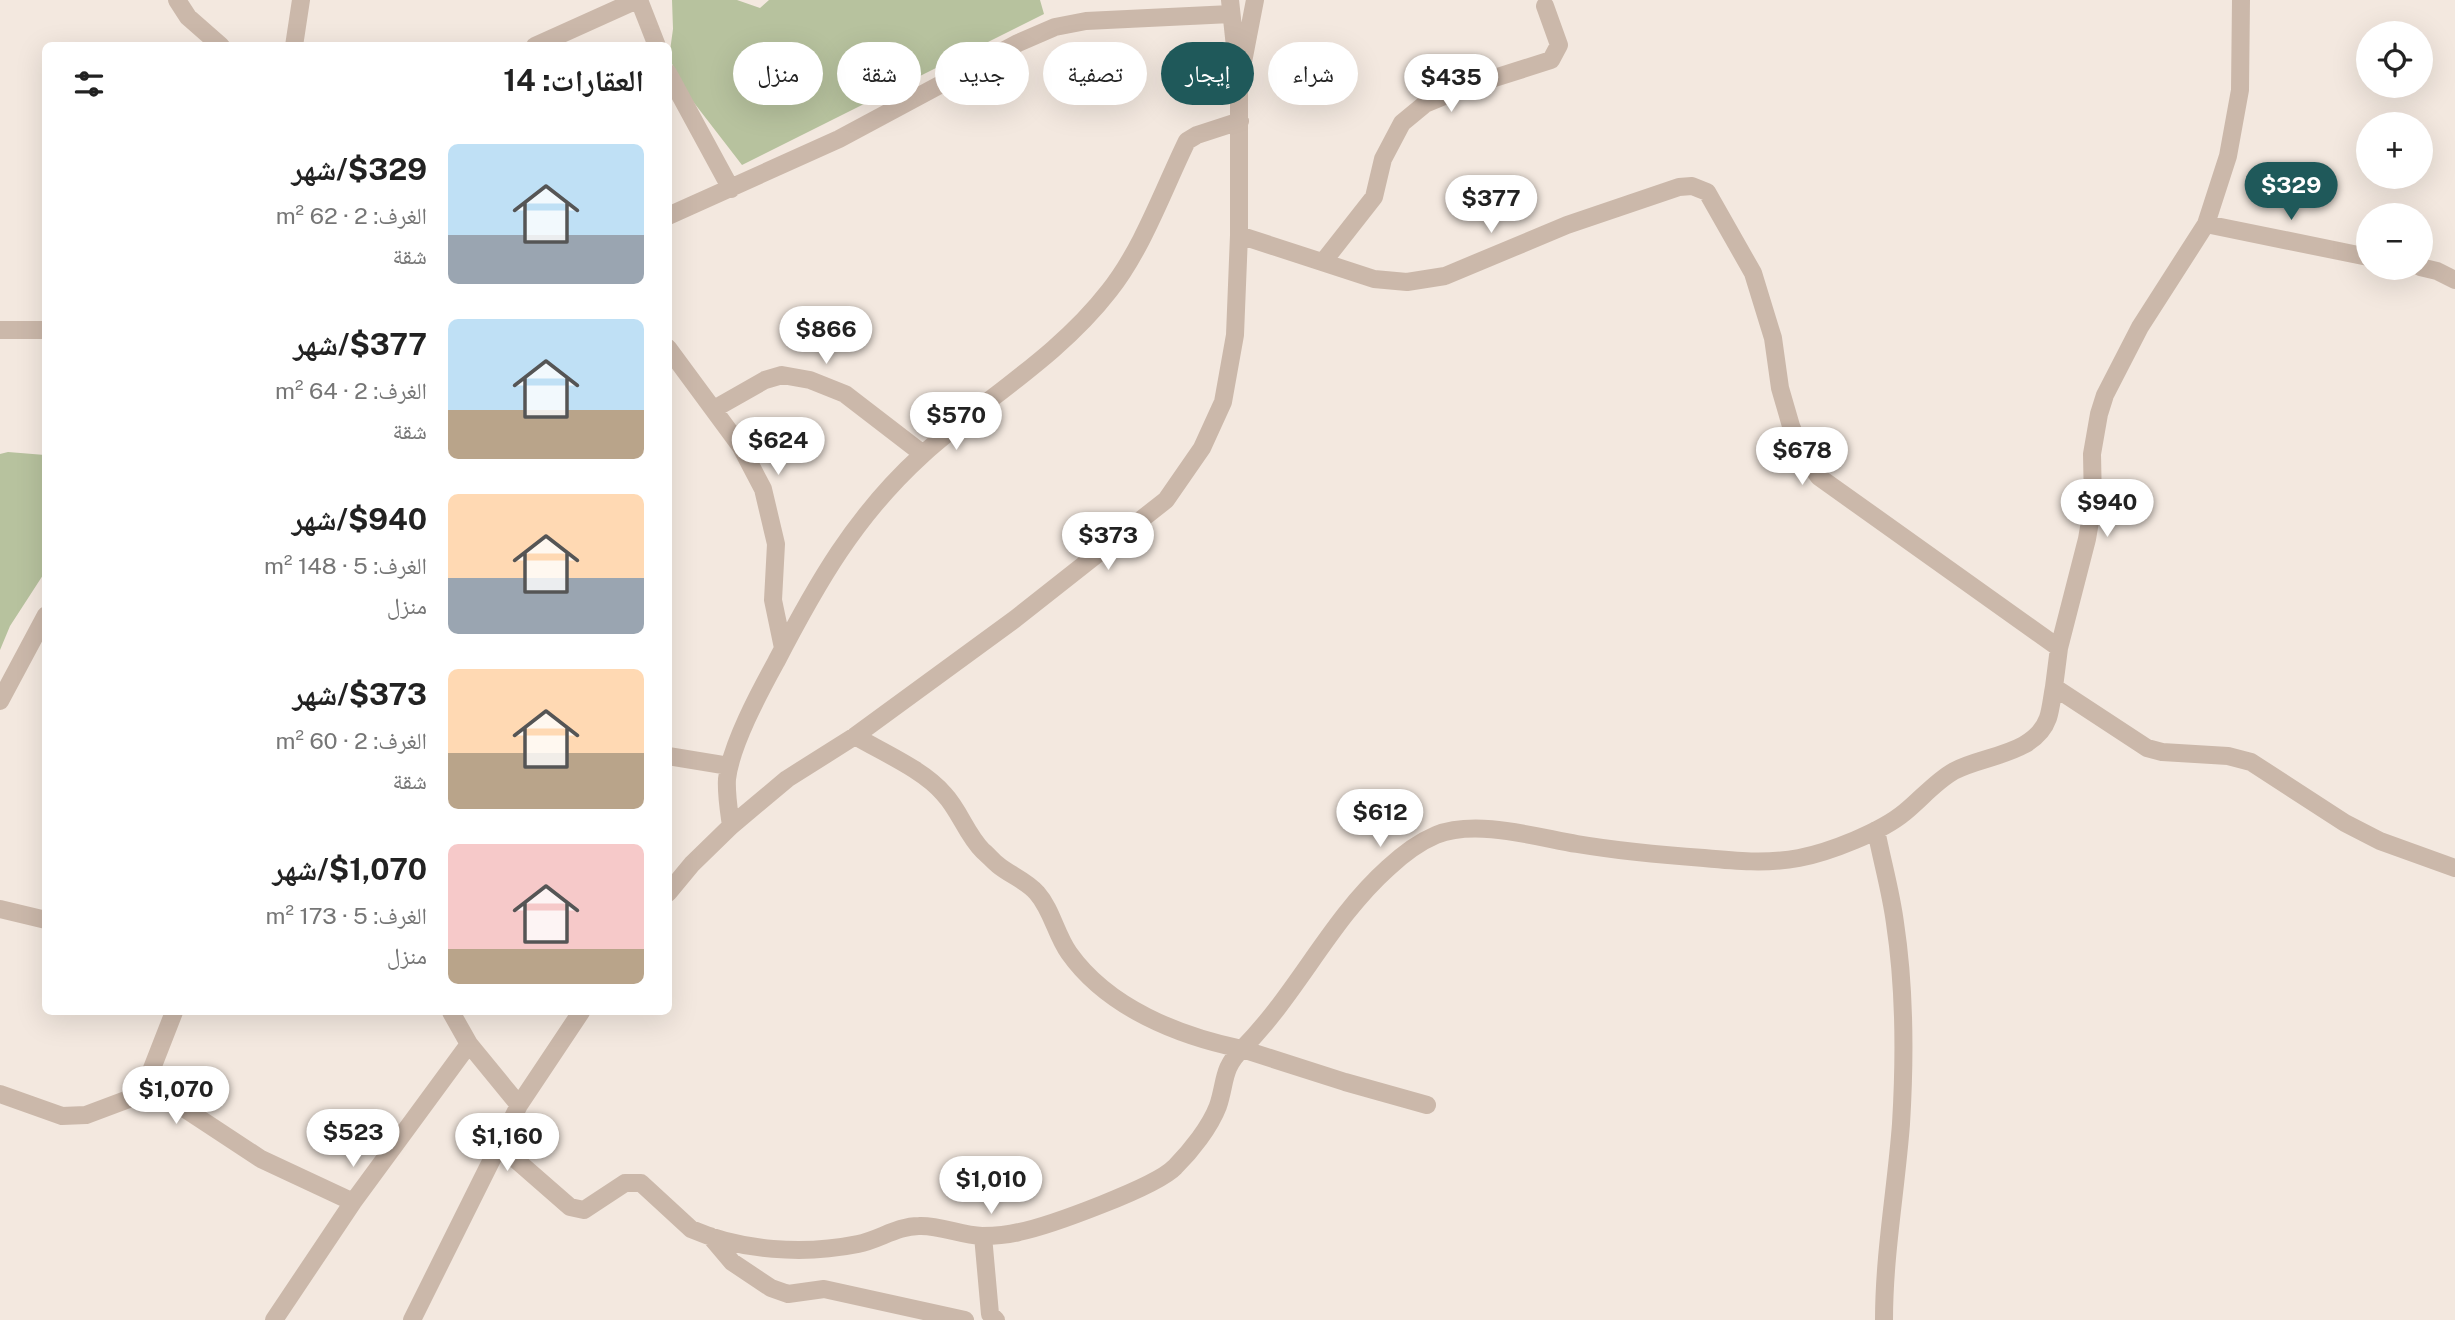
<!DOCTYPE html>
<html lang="ar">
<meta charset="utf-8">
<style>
body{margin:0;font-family:"Public Sans","Noto Naskh Arabic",sans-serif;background:#f6f6f6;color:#222;direction:rtl;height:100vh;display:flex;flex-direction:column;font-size:26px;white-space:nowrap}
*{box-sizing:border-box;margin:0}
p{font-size:23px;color:#767676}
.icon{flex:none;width:38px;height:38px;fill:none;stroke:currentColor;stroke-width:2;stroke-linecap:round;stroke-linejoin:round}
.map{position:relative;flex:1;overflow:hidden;direction:ltr}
.drawer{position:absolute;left:42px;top:42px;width:630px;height:973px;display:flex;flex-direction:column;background:#fff;border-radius:10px;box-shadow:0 7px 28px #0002;direction:rtl}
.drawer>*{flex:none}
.guide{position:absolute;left:693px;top:42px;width:665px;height:63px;direction:rtl;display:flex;gap:14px}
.buttons{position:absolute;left:2356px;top:21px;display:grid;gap:14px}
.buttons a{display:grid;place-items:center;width:77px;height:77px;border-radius:50%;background:#fff;box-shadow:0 7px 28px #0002;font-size:35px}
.price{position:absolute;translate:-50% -60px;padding:0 16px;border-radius:24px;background:#fff;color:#222;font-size:23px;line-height:46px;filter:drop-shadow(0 2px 4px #0008)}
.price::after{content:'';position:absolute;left:50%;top:42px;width:21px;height:16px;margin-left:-10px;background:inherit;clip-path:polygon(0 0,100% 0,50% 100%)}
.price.selected{background:#1f595a;color:#fff}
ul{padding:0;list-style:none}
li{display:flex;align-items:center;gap:21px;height:175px;padding:0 28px}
li span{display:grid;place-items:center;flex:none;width:196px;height:140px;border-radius:10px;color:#555}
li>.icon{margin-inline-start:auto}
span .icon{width:84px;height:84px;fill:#fffc;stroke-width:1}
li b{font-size:30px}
h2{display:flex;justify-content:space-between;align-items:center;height:84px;padding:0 28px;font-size:30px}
.chip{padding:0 24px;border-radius:32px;background:#fff;box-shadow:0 7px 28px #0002;font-size:24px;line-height:63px}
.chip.selected{background:#1f595a;color:#fff}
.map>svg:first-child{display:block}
.green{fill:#b7c29e}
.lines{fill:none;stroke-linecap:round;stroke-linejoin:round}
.minor{stroke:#cbb8aa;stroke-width:18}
</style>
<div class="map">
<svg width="2455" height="1320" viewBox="0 0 2455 1320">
<rect width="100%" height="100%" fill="#f3e8df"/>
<path class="green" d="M672,0H737L760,8L769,0H1040L1044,14L742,165L688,95L669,58L673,29Z
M8,452L45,455V572L10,626L0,650V454Z"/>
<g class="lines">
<path class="minor" d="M177,0L188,17L221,46
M639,0L657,46
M2241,0L2240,90L2228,156L2206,224L2140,327L2105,395L2099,414L2092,454L2093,504L2087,539L2059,648L2054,687L2147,748L2162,752L2228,756L2251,762L2345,823L2380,841L2455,868
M294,46L301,0
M535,46L637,0
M1242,67L1255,0
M668,73L731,189
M668,216L839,139L1018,43L1055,27L1086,21L1231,14
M2206,224L2368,257
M1239,235L1374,279L1407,282L1445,276L1567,225L1679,187L1692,186L1707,192L1753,273L1773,338L1780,388L1791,426L1805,458L1819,477L2059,648
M1323,262L1374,197L1383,159L1402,123L1425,104L1466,87L1551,60L1559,45L1545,6
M2420,267L2437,271L2455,280
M0,330H46
M668,348L741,447L763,489L776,544L773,600L783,648
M714,409L765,380L782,375L810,380L845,394L923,454
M0,701L46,615
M855,736C882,752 924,770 944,794C960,811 966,834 983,851C988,855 993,861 998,865C1010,875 1027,881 1037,893C1052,910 1056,935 1069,953C1108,1008 1179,1036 1242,1049C1297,994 1330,920 1388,868C1403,854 1417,843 1436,835C1476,819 1536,837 1577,844C1619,851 1661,855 1704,858C1735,861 1767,864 1799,858C1830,852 1881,832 1905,812C1921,799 1936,781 1954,771C1983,755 2035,755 2048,718C2051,709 2052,697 2054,687
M668,756L729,766
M731,826C729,811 726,794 727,779C731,745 759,693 776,662C817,583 855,516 922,455C983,400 1058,357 1109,291C1142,250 1164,188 1187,141L1197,135L1240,121
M1876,830C1882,861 1891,892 1895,923C1905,989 1905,1058 1901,1124C1896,1190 1884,1254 1884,1320
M668,893L692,864L731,826L787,779L855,736L1015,619L1166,500L1202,448L1223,402L1235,335L1239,235V84L1230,0
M0,909L46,920
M451,1012L469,1044L519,1105
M0,1094L62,1116L86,1115L142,1094L179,1105L261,1159L353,1202
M142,1094L174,1012
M499,1145L570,1207L584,1210L625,1183H641L691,1229C741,1251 804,1255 858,1244C879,1240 897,1226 919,1226C939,1225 961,1235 982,1236C993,1236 1008,1235 1019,1232C1049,1226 1156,1187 1175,1167C1191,1151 1210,1127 1218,1106C1226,1082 1222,1068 1242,1049L1345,1082L1427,1105
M710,1236L732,1262L771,1288L788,1294L824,1289L965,1320
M983,1236L990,1314L996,1320
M274,1320L353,1202L469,1044
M412,1320L519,1105L581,1012"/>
</g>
</svg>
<div class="buttons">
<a><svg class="icon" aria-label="locate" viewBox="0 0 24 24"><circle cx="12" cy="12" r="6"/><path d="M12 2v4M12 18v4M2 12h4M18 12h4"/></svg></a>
<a>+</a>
<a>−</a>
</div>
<b class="price" style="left:1451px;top:114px">$435</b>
<b class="price selected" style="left:2291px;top:222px">$329</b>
<b class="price" style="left:1491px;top:235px">$377</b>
<b class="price" style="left:826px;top:366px">$866</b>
<b class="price" style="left:956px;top:452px">$570</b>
<b class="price" style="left:778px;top:477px">$624</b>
<b class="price" style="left:1802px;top:487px">$678</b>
<b class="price" style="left:2107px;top:539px">$940</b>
<b class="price" style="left:1108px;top:572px">$373</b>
<b class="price" style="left:1380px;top:849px">$612</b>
<b class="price" style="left:176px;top:1126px">$1,070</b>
<b class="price" style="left:353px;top:1169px">$523</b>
<b class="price" style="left:507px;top:1173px">$1,160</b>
<b class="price" style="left:991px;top:1216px">$1,010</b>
<div class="guide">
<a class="chip">شراء</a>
<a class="chip selected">إيجار</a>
<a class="chip">تصفية</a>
<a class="chip">جديد</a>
<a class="chip">شقة</a>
<a class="chip">منزل</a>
</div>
<section class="drawer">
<h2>العقارات: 14<svg class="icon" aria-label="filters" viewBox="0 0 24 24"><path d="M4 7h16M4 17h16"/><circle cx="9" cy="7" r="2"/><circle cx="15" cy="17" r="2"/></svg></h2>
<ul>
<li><span style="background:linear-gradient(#bfe0f5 65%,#9aa5b1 0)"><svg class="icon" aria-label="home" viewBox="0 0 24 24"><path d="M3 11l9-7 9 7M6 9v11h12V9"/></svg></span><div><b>$329/شهر</b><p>الغرف: 2 · 62 m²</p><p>شقة</p></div></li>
<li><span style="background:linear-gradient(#bfe0f5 65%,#b9a48a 0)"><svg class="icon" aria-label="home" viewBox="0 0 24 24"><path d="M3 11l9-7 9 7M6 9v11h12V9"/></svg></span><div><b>$377/شهر</b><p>الغرف: 2 · 64 m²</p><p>شقة</p></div></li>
<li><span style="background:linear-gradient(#ffd9b3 60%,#9aa5b1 0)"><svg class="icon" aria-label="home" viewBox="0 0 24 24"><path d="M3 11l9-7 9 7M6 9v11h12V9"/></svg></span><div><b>$940/شهر</b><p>الغرف: 5 · 148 m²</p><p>منزل</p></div></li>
<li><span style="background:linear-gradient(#ffd9b3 60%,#b9a48a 0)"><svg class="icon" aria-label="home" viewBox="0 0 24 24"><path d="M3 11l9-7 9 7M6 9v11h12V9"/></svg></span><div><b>$373/شهر</b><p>الغرف: 2 · 60 m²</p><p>شقة</p></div></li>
<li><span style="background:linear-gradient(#f6c9c9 75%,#b9a48a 0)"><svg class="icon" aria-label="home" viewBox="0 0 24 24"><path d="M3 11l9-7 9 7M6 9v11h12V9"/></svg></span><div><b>$1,070/شهر</b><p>الغرف: 5 · 173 m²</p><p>منزل</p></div></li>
</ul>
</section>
</div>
